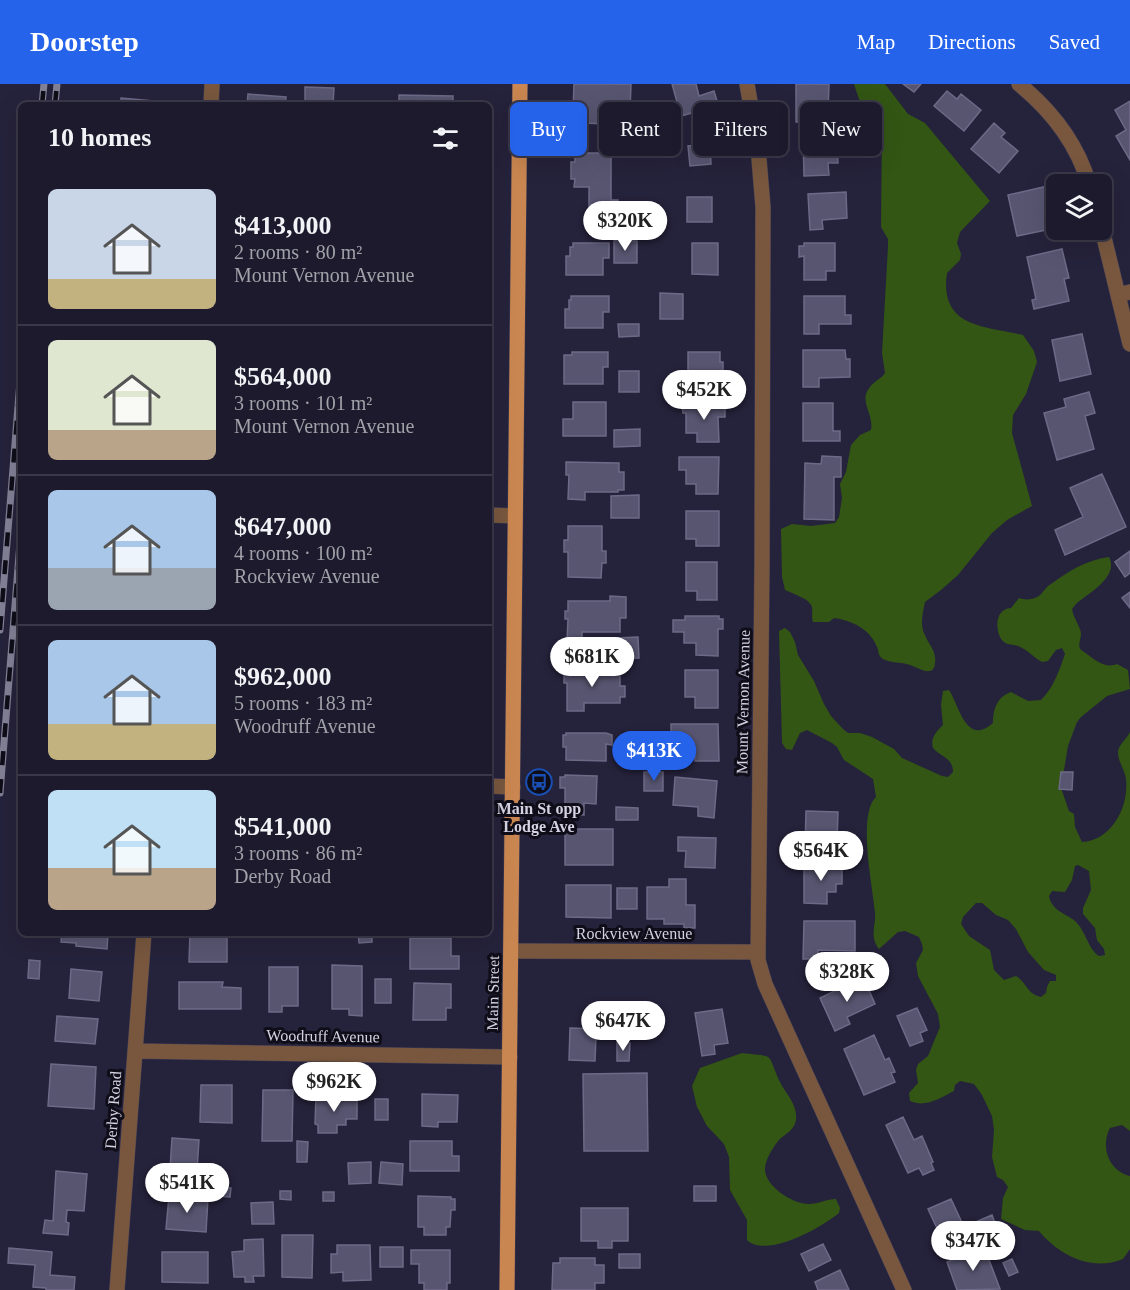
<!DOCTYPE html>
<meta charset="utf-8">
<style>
body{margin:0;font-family:"Times New Roman",serif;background:#252334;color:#f1f3f6;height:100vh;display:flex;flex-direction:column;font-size:22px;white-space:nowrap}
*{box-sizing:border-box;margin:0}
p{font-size:20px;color:#a0a1a9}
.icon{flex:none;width:33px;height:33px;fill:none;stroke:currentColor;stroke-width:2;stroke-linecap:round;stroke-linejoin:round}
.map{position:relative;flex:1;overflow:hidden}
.side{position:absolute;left:18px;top:18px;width:474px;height:834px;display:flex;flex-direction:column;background:#1c1a2c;border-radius:9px;box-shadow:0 6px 24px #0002,0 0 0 2px #3a3848}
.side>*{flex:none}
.banner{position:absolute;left:510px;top:18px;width:530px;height:54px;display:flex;gap:12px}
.buttons{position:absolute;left:1046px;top:90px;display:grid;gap:12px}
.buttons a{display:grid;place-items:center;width:66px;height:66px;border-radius:9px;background:#1c1a2c;box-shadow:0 6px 24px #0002,0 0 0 2px #3a3848;font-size:30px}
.price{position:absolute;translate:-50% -51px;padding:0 14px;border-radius:21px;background:#fff;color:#222;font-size:20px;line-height:39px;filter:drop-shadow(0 2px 3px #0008)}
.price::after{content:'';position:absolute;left:50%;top:36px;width:18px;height:14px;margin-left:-9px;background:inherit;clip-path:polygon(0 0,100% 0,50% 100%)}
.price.selected{background:#2563eb;color:#fff}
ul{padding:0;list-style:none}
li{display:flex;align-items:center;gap:18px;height:150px;padding:0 30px}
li+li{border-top:2px solid #3a3848}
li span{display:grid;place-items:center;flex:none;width:168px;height:120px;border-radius:9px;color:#555}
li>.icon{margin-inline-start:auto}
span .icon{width:72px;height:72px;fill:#fffc;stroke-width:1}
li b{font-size:26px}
h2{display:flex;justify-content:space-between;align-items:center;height:72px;padding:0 30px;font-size:26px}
.pill{padding:0 21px;border-radius:9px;background:#1c1a2c;box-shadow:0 6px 24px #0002,0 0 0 2px #3a3848;font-size:21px;line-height:54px}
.pill.selected{background:#2563eb;color:#fff}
header{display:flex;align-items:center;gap:36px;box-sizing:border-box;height:84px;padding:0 30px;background:#2563eb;color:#fff}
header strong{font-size:28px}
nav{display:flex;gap:33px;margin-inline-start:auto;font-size:21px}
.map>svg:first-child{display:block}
.green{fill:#335614;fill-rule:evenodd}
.building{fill:#585571;stroke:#6d6a87;stroke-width:1.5}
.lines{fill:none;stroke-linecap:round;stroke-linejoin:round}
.minor-casing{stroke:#413e56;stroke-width:16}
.primary-casing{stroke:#413e56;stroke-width:16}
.minor{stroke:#78573e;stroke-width:15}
.primary{stroke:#ca8650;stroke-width:15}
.rail-casing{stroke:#828095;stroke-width:7}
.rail{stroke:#0f0d18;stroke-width:4.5;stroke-dasharray:14;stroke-linecap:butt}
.labels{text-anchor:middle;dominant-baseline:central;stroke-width:6;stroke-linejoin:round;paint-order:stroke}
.street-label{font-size:16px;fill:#d4d2e3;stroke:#0f0d18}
.poi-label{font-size:16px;font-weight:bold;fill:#d4d2e3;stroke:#0f0d18}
</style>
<header>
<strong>Doorstep</strong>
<nav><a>Map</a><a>Directions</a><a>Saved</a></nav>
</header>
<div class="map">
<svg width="1130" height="1206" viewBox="0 0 1130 1206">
<rect width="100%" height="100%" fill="#25223b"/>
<path class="green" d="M854,0H885L908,30L925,39L990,117L960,148L957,159L961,170L960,176L947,189C939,244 985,242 1023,251L1034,267L1037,278L1026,310L1013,331L1012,349L1032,422L1007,436L992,449L958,491L941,506L925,518C923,527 920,541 924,549C928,560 937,567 935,579C934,595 917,583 910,581C901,578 890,579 883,575C878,572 879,568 877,563C870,545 853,537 834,534L829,538H813C811,533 813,528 812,523C809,514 793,510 785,506L782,493L781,445L792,440L811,442L835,439L839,433L842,414L840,400L846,388L851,361L860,351L871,346C874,329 858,317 870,303C874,297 881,295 885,289L882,269L888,162V155L881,143L882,38L873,28L861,21Z
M1109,473C1119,493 1090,508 1076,520L1072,525C1073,533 1080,542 1081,549C1081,556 1078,559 1080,565C1091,572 1103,586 1117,580L1128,586L1130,605L1107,612L1081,633L1077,638L1068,662L1061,704L1069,727L1074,730L1075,743L1082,758C1112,756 1129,723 1126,695C1125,686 1118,678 1118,668C1118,661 1127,655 1130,648V1047L1122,1041L1110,1044C1100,1063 1109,1087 1130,1092V1165L1123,1175C1091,1188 1059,1171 1039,1147L1025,1146L1001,1135L1003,1114L1008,1103L1003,1096L997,1093L992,1073L994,1046L992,1032L982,1011L974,1000L960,997L955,1001L954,1007C940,1014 926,1024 910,1017L909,1009L918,999L916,986L918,980L928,972L940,943L938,930L918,892L916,879L923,866L922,860L919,853L905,847L898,848L879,865C869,852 876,843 875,829C873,804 857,730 876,713L873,695L844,676L837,663L832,659L807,646L800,649L792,666L786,665L782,659L779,547L785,544L790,548L795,558L798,571L814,597L824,620L831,632L843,645L848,649H860L872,653L894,665L902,674L942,692L948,693L953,688C953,674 941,673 933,664C930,654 936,648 943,641L941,621L943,607L949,606C959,621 966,663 993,639C993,625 997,613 1011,608L1028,617L1041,616C1054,603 1059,587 1065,570L1062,564L1056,566L1048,577L1042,578C1034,574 1027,565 1018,562C1013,560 1007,561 1004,558C996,553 992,525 1011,524L1019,514C1024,516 1032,516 1037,513C1043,510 1045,503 1051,500C1069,487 1086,476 1109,473ZM1078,781L1089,787L1091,806L1083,824V830L1095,844L1097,856L1104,865L1105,871L1099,872C1088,865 1086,847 1075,837C1065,829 1052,827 1049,812L1052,807L1065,808L1072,796L1075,782ZM976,819H982L996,831L1008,836L1016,845L1028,868L1044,886L1056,891V897H1050L1047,903L1046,909L1041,913C1027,910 1027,899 1016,892L1004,896L994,886L990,866L969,852L961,840L963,833Z
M742,969C778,973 766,969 780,998C786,1010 798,1021 796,1036C794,1047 786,1049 779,1056C773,1063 765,1076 765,1085C765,1102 792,1120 809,1120C818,1120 827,1115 836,1115L840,1124L839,1129C822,1143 767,1175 747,1156V1136L730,1106L729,1073L724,1060L707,1042L697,1023L692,1002L700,984Z"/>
<path class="building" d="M574,0H631L630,27L607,28V40L582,39V28H573Z
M672,0H696L699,12L714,7L720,27L704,31L702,26L681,32Z
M796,0H829L828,28H818V38H796Z
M903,0H921L914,8Z
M305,3L334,4L333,21H305Z
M947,7L957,15L961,10L981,26L964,47L934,22Z
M248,10L286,13L285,21H247Z
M399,11L453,12V21H399Z
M121,14L176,19V21H121Z
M1130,17V76L1116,52L1126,46L1115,26Z
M994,39L1005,49L1001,53L1018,67L999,89L971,65Z
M842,51V65H837L838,79H828L829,91L804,92L803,53Z
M710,60L711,80L690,82L688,62Z
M575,69H611V116H618V136H589V103H574L575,95H571V78H575Z
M1048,102L1056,144L1017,152L1008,111Z
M846,108L847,134L822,136L823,145L810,146L808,110Z
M687,113H712V138H687Z
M614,156L637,157V179H614Z
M573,159H609V174H603V191H566V172H570V163H573Z
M692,159H718V191L692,190Z
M804,159H835V187H826V196H804V172L799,173V162H804Z
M1062,165L1069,194L1064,195L1069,217L1034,225L1032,216L1036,215L1027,173Z
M660,209L683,210V235H660Z
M571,212H609V228H603V244H565V225H569V216H571Z
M804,212H845V231H851V240H819V250H804Z
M618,240H639V252L619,253Z
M1082,250L1091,290L1060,297L1052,256Z
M803,266H845L846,275H850V293L819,294V303H803Z
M572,268H608V283H603V300H564V271H572Z
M688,268H720V278H723V288H720V302H682V292H688Z
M619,287H639V308H619Z
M1089,308L1095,329L1085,332L1094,365L1057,376L1044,329L1066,323L1064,315Z
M573,318H606V352H563V335H573Z
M803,319H833V347H840V357H803Z
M718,320V322H725V333H718L719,358H697V349H686V329H683L682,321Z
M640,345V362L614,363V346Z
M822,372L841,373V393H834V436L804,435L805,379L821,380Z
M679,373H719L718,410H696V400H686V386H679Z
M566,378L619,379V388H624V406H618V408H585V416L568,415L569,391H566Z
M1102,390L1126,443L1065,471L1055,446L1083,433L1070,404Z
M639,411V434H611V412Z
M686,427H719V462H696V455H686Z
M568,442H602V467H606V479H602L601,494L568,493V468H564V456H568Z
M1130,467V489L1125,493L1115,478Z
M686,478H717V516H697V507H686Z
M1130,508V524L1122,514Z
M610,512L626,513V534H620V548H582V557H567L568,535H565V527H568V517H610Z
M685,532H719V535H723V545H718V572L696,571V559H684V548H673V536H685Z
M638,553L639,574L617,575L616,554Z
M564,586L620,587V602H625V613H620V619H584V627H567V599H564Z
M685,586H718V624H695V613H685Z
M671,640H718L719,677H695V666H684V656H671Z
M566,649H606L612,651V661L606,660V677L566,676V663H563V651H566Z
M644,688H663V707H644Z
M1061,688H1073L1072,706L1059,705Z
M565,691L597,692L596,720L584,719V731L565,730V704H560V693H565Z
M675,693L717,697L714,734L698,732V723L673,721Z
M616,723L638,724V736H616Z
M806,727L838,728L837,757L829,756V765L805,764Z
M565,745H613V781H565Z
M678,753L716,754L715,784L685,783L686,767H678Z
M804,781L842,782V800H836V808H827V820L804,819Z
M669,795H686V821H695V844H684V840H664V835H647V803H669Z
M566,801H611V834L566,833Z
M617,804H637V825H617Z
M804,837H855V867L818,866V875H803Z
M26,849H36V853L26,852Z
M62,849H108L107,865L76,862V859L61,858Z
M190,849H227V878H189Z
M358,849H372V858L359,859Z
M384,849H404V853L384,852Z
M410,854H451V872H459V885H410Z
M29,876L40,877L39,895L28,894Z
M332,881L362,882V932L349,931V925H332Z
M269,883H298V922H282V928H269Z
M71,885L102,888L99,917L69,914Z
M863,893L875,920L847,933L850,940L835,947L820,914Z
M375,895H391V919H375Z
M179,898H223L222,903L241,904V925H179Z
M414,899L451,900V924H446V936H413Z
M917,924L927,946L920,949L923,957L910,962L897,932Z
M722,925L728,959L714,961L715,970L702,972L695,929Z
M57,932L98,935L95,960L55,957Z
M570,944L602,945V952H596L595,977L569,976Z
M874,951L885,976L889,974L895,988L891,989L895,998L864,1011L844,965Z
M617,958L630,959L629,977H617Z
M51,980L96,983L94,1025L48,1022Z
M647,989L648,1067H584L583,990Z
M201,1001H232V1039L200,1038Z
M263,1006H293L292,1057H262Z
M422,1010L458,1011L457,1038H438V1043L422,1042Z
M316,1012H346V1016H357V1035H346V1041H337V1049H318V1041L315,1040Z
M375,1015H388V1036H375Z
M903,1033L914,1056L922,1052L933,1078L931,1079L934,1086L923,1091L919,1084L908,1089L886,1041Z
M172,1054L199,1056L197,1087L170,1085Z
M297,1057L308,1058L307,1078H297Z
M410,1057H452V1072H459V1087H410Z
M371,1078V1099L349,1100L348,1079Z
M381,1078L403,1080L402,1101L379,1099Z
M56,1087L87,1090L84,1127L67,1126L66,1138L69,1139L68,1151L43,1149L45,1136L53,1137Z
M694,1102H716V1117H694Z
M217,1103L231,1104L230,1113L216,1112Z
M280,1107H291V1116L280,1115Z
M323,1108H334V1117H323Z
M169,1112L208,1114L206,1148L166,1145Z
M418,1112L451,1113V1115H455V1126H451L450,1143H446V1151H424V1143H418Z
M951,1115L965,1145L942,1155L928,1125Z
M273,1118L274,1140H252L251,1119Z
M581,1124H628V1157H612V1164H598V1157H581Z
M992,1131L997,1144L977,1152L971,1140Z
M282,1151H313L312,1194L282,1193Z
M263,1155L264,1192H253L254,1198H245V1193H234L232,1168L244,1167V1156Z
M823,1160L831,1176L809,1187L801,1170Z
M337,1161H370L371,1196L343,1197V1188L331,1189V1170H337Z
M380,1163H403V1183H380Z
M9,1164L52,1168L50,1191L75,1193L74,1206H46V1204L33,1203L35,1181L8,1179Z
M985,1165L1000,1205L957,1206L947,1178Z
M411,1166H450V1199H447V1206H424V1199H419V1180H411Z
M162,1168H208V1199L162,1198Z
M619,1170H640V1184H619Z
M560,1174H595V1181H604V1199H595V1206H552L553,1179H560Z
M1012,1175L1018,1188L1009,1192L1003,1179Z
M840,1186L849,1206H818L815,1198Z"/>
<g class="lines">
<g class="minor-casing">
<path id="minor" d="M747,0L758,63L763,123L762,480L758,876L765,900L904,1206
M1019,0C1052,27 1077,59 1089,100
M211,21L212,0
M1101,141L1118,211
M1130,208L1118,211L1130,260
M489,431L515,432
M489,702L513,703
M511,867L757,868
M135,967L510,973
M117,1206L144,849"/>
</g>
<g class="primary-casing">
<path id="primary" d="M507,1206L520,0"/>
</g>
<use href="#minor" class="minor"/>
<use href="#primary" class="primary"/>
<g class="rail-casing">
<path id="rail" d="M42,21L44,0
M55,21L57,0
M0,546L21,285
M0,709L21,446"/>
</g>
<use href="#rail" class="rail"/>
</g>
<defs>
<g id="bus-ring" transform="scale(1.35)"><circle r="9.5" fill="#0f0d18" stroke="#1a4fb4" stroke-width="1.5"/><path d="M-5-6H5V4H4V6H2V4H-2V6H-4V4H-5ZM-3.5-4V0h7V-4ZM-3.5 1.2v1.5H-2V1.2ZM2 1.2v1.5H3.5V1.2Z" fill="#1a4fb4"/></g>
</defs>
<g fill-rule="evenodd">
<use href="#bus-ring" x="539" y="698"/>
</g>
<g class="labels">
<g class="street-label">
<text transform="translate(743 618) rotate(-89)">Mount Vernon Avenue</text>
<text x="634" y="849">Rockview Avenue</text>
<text transform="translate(493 909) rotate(-89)">Main Street</text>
<text transform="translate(323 952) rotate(1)">Woodruff Avenue</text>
<text transform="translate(113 1026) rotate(-86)">Derby Road</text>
</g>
<g class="poi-label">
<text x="539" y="724">Main St opp<tspan x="539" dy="18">Lodge Ave</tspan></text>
</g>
</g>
</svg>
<div class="buttons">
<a><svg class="icon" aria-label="layers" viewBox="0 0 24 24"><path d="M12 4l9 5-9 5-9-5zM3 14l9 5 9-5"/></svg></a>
</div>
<b class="price" style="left:625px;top:168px">$320K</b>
<b class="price" style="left:704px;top:337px">$452K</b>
<b class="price" style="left:592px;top:604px">$681K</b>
<b class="price selected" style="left:654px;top:698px">$413K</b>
<b class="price" style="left:821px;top:798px">$564K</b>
<b class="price" style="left:847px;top:919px">$328K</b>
<b class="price" style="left:623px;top:968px">$647K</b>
<b class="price" style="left:334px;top:1029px">$962K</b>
<b class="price" style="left:187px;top:1130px">$541K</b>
<b class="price" style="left:973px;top:1188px">$347K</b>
<div class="banner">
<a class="pill selected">Buy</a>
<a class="pill">Rent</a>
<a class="pill">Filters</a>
<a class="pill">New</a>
</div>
<section class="side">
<h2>10 homes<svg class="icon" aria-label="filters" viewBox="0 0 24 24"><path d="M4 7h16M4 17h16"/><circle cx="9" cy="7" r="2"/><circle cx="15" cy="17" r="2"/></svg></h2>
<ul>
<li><span style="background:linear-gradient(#c9d6e8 75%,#c2b280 0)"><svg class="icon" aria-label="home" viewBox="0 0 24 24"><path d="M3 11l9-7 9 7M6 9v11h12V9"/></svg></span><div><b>$413,000</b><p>2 rooms · 80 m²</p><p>Mount Vernon Avenue</p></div></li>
<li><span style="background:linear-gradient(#dfe7d0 75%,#b9a48a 0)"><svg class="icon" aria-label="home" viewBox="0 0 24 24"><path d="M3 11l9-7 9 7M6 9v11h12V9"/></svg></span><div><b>$564,000</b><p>3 rooms · 101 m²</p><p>Mount Vernon Avenue</p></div></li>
<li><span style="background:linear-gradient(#a9c7e8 65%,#9aa5b1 0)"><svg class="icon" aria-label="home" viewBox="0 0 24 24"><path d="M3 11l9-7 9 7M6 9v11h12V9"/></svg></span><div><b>$647,000</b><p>4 rooms · 100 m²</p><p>Rockview Avenue</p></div></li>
<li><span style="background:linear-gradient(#a9c7e8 70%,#c2b280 0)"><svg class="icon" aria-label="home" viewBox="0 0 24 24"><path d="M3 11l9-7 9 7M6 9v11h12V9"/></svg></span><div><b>$962,000</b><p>5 rooms · 183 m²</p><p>Woodruff Avenue</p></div></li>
<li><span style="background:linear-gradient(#bfe0f5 65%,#b9a48a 0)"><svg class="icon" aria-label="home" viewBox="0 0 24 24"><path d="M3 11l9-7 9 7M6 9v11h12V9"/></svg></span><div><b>$541,000</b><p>3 rooms · 86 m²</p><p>Derby Road</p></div></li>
</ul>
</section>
</div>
